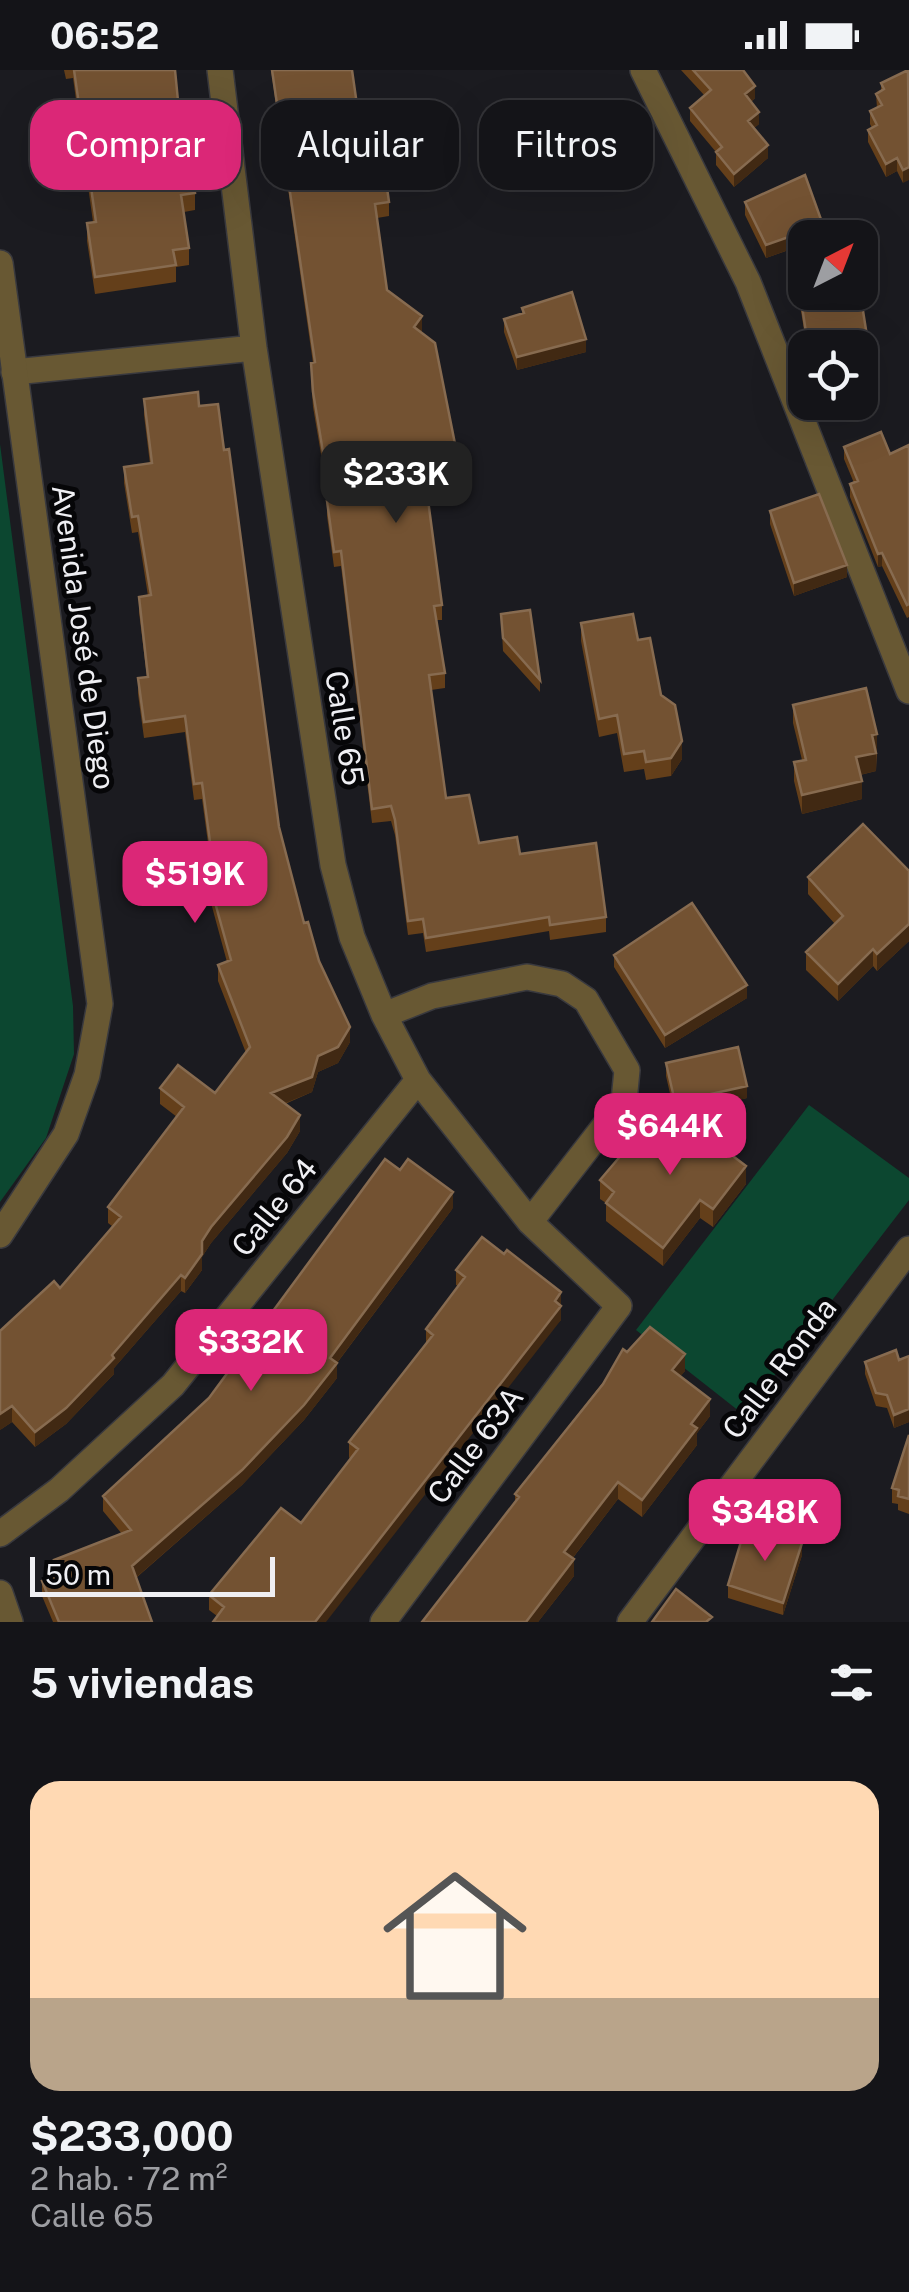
<!DOCTYPE html>
<html lang="es">
<meta charset="utf-8">
<style>
body{margin:0;font-family:"Public Sans",sans-serif;background:#1d1d21;color:#f1f3f6;height:100vh;display:flex;flex-direction:column;font-size:38px;white-space:nowrap}
*{box-sizing:border-box;margin:0}
p{font-size:32px;color:#9d9ea2}
.icon{flex:none;width:55px;height:55px;fill:none;stroke:currentColor;stroke-width:2;stroke-linecap:round;stroke-linejoin:round}
.map{position:relative;height:1552px;overflow:hidden}
.sheet{display:flex;flex-direction:column;background:#141418;flex:1}
.sheet>*{flex:none}
.banner{position:absolute;left:30px;top:30px;width:850px;height:90px;display:flex;gap:20px}
.needle{width:65px;rotate:42deg}
.tools{position:absolute;left:788px;top:150px;display:grid;gap:20px}
.tools a{display:grid;place-items:center;width:90px;height:90px;border-radius:20px;background:#141418;box-shadow:0 10px 40px #0002,0 0 0 2px #333337;font-size:50px}
.scale{position:absolute;left:30px;bottom:25px;width:245px;box-sizing:border-box;padding-left:10px;border:5px solid #efeff3;border-top:0;font-size:28px;line-height:35px;white-space:nowrap;color:#efeff3;-webkit-text-stroke:8px #060608;paint-order:stroke}
.price{position:absolute;translate:-50% -85px;padding:0 22px;border-radius:20px;background:#db2777;color:#fff;font-size:32px;line-height:65px;filter:drop-shadow(0 2px 5px #0008)}
.price::after{content:'';position:absolute;left:50%;top:60px;width:30px;height:22px;margin-left:-15px;background:inherit;clip-path:polygon(0 0,100% 0,50% 100%)}
.price.active{background:#222;color:#fff}
ul{padding:0;list-style:none}
li{display:grid;align-content:center;gap:20px;height:530px;padding:0 30px}
li+li{border-top:2px solid #333337}
li span{display:grid;place-items:center;height:310px;border-radius:30px;color:#555}
li>.icon{margin-inline-start:auto}
span .icon{width:180px;height:180px;fill:#fffc;stroke-width:1}
li b{font-size:42px}
h2{display:flex;justify-content:space-between;align-items:center;height:120px;padding:0 30px;font-size:42px}
.pill{padding:0 35px;border-radius:30px;background:#141418;box-shadow:0 10px 40px #0002,0 0 0 2px #333337;font-size:35px;line-height:90px}
.pill.active{background:#db2777;color:#fff}
.status{display:flex;justify-content:space-between;align-items:center;height:70px;padding:0 50px;background:#141418;direction:ltr}
.status svg{height:28px;fill:currentColor}
.map>svg:first-child{display:block}
.green{fill:#0c4730}
.lines{fill:none;stroke-linecap:round;stroke-linejoin:round}
.minor-casing{stroke:#39393e;stroke-width:28}
.tertiary-casing{stroke:#39393e;stroke-width:28}
.minor{stroke:#685833;stroke-width:25}
.tertiary{stroke:#685833;stroke-width:25}
.wall{fill:#643f1a}
.shaded-wall{fill:#412913}
.building{fill:#735232;stroke:#876b50;stroke-width:2.5}
.labels{text-anchor:middle;dominant-baseline:central;stroke-width:10;stroke-linejoin:round;paint-order:stroke}
.street-label{font-size:30px;fill:#efeff3;stroke:#060608}
</style>
<div class="status"><b>06:52</b><svg viewBox="0 0 49 12"><path d="M0 12V9h3v3zM5 12V6h3v6zM10 12V3h3v9zM15 12V0h3v12zM26 1h20v11H26zM47 4h2v5h-2z"/></svg></div>
<div class="map">
<svg width="909" height="1552" viewBox="0 0 909 1552">
<rect width="100%" height="100%" fill="#1b1b20"/>
<path class="green" d="M0,374L73,936L74,984L46,1068L0,1132Z
M809,1035L909,1108V1130L744,1345L636,1260Z"/>
<g class="lines">
<g class="minor-casing">
<path id="minor" d="M220,0L254,278L333,795L352,867L384,945L418,1010L530,1152L619,1236L383,1552
M643,0L748,212L909,621
M14,302L254,278
M384,945L432,926L527,907L562,914L586,930L627,1000L624,1031L530,1152
M0,1464L59,1420L173,1315L418,1010
M0,1523L10,1552
M630,1552L909,1179"/>
</g>
<g class="tertiary-casing">
<path id="tertiary" d="M0,193L100,934L87,1005L66,1064L0,1165"/>
</g>
<use href="#minor" class="minor"/>
<use href="#tertiary" class="tertiary"/>
</g>
<path class="wall" d="M64,0H175L183,82L195,123V140L184,142L189,178V195L176,197V212L95,224L87,171V153L93,152L73,8L66,9Z
M271,0H352L364,84L389,132V146L377,148L387,220L422,260L421,262L459,394V409L426,414L442,535V550H436L445,603V618L431,620L446,728L479,773L520,784L606,847V862L550,870L549,861L426,882L423,863L408,865L395,765L391,751L372,753L341,496L334,497L327,446V431H329L313,337L311,308V293H313Z
M681,0H743L755,28L751,32L759,54L754,58L768,88L734,117L716,95V82L690,51V38L704,25Z
M908,0L903,113L897,101L886,107L868,72V60L872,58L870,54V41L877,38L876,24L881,21V13Z
M745,132L823,168L766,188L745,145Z
M799,216L867,266V279L860,280V278H807L799,229Z
M522,238L586,282L517,300L504,262V249L522,243Z
M144,329L279,757L304,853L350,972L338,993L318,1002L312,1022L285,1034L300,1061L287,1083L211,1173L202,1187V1200L185,1223L181,1221L114,1298V1304L66,1354L35,1377L12,1352L0,1360L60,1218L112,1156L108,1153V1137L177,1047L160,1034V1018L215,1023L246,983L218,911V895L227,892L211,833V818L214,817L202,729L194,730L185,662L144,668L138,624V608L147,607L139,542V527L148,526L138,462L132,463L124,413V397L150,394L144,345Z
M909,375V547L907,548L882,496L878,497L850,427V414L854,413L844,389V377L890,384Z
M770,441L847,507L794,526L770,454Z
M501,544L540,610V622L503,581Z
M581,553L638,570L661,625L682,689L671,706L646,710L644,699L624,702L617,663L599,667L581,571Z
M793,635L877,682L876,701L860,705L862,729L802,744L794,711V692L802,690L793,653Z
M909,801V871L877,901L873,896L838,931L806,900V882L835,854L808,824V807Z
M614,885L747,928L665,978L614,897Z
M666,993L747,1028L678,1044L746,1114L713,1157L700,1148L663,1196L606,1151V1133L600,1129V1110L637,1083L674,1041L666,1006Z
M453,1138L337,1293V1308L304,1350L242,1415L136,1508L152,1552H53L42,1526V1511L54,1506V1490L122,1464L103,1441V1426Z
M504,1184L561,1222V1250L217,1546L209,1540V1525L301,1453L350,1389L349,1387V1372L426,1274V1259L458,1216L456,1215V1200Z
M627,1282L685,1301L680,1306L710,1346L697,1363V1375L642,1447L618,1429L572,1489L574,1506L538,1552H422L515,1432V1424Z
M909,1286V1352L894,1358L887,1338L876,1336L865,1304V1292L899,1290Z
M909,1365V1444L898,1440V1434L892,1433V1418Z
M802,1485L783,1545L728,1528V1515Z"/>
<path class="shaded-wall" d="M755,16V28L745,37V24Z
M759,42V54L748,63V51Z
M768,75V88L734,117V104Z
M897,88V101L886,107V94Z
M909,97V110L903,113V100Z
M823,155V168H805V174L766,188V175Z
M422,246V260L414,271V257Z
M586,269V282L517,300V287Z
M882,483V496L878,497V484Z
M847,495V507L794,526V513Z
M877,664V682L872,683V665Z
M682,671V689L671,706V688Z
M876,683V701L856,706V687Z
M862,711V729L802,744V725Z
M909,854V871L877,901V884Z
M873,879V896L838,931V914Z
M747,915V928L665,978V965Z
M350,957V972L338,993L318,1002L312,1022L271,1039V1023L318,986Z
M747,1016V1028L675,1045V1032Z
M300,1045V1061L287,1083L211,1173L202,1187V1200L185,1223V1208L202,1171Z
M746,1096V1114L713,1157V1139Z
M453,1122V1138L333,1298L337,1293V1308L304,1350L242,1415L132,1511V1496L330,1288Z
M700,1130V1148L663,1196V1178Z
M181,1205V1221L114,1298V1304L66,1354L35,1377V1362L112,1285Z
M561,1222V1250L326,1552H315Z
M685,1284V1301L672,1317V1300Z
M710,1329V1346L697,1363V1375L642,1447V1430L691,1354Z
M12,1336V1352L0,1360V1344Z
M909,1339V1352L894,1358V1345Z
M618,1412V1429L564,1499V1482Z
M802,1473V1485L783,1545V1533Z
M574,1489V1506L538,1552H526Z"/>
<path class="building" d="M74,0H175L183,82L189,81L195,123L181,125L189,178L173,180L176,195L95,207L87,153L96,152Z
M272,0H352L364,84L382,82L389,132L375,134L387,220L422,246L414,257L435,273L459,394L424,400L442,535L434,536L445,603L429,605L446,728L469,725L479,773L517,767L520,784L596,773L606,847L550,855L549,847L426,868L423,849L408,851L395,750L391,736L372,739L341,481L334,482L327,431L331,430L313,322L311,293L315,292Z
M693,0H743L755,16L745,24L759,42L748,51L768,75L734,104L716,82L722,77L690,38L711,20Z
M908,0L909,97L903,100L897,88L886,94L868,60L877,55L870,41L882,35L876,24L884,19L881,13Z
M805,105L823,155L766,175L745,132Z
M805,215V222H860L867,266L808,276L799,216Z
M572,222L586,269L517,287L504,249L524,243L522,238Z
M198,322L199,336L218,334L224,380L229,379L279,757L304,853L308,852L319,891L350,957L338,977L318,986L312,1007L271,1023L300,1045L287,1067L211,1157L202,1171V1184L185,1208L181,1205L112,1285L114,1288L66,1338L35,1362L12,1336L0,1344V1261L54,1211L60,1218L121,1147L108,1137L184,1037L160,1018L178,995L215,1023L250,977L218,895L231,890L211,818L216,816L202,713L194,714L185,646L144,652L138,608L148,607L139,527L151,525L138,446L132,447L124,397L152,393L144,329Z
M881,362L890,384L909,375V534L907,535L882,483L878,484L850,414L858,411L844,377Z
M819,424L847,495L794,513L770,441Z
M530,540L540,610L503,568L501,544Z
M633,544L638,570L650,568L661,625L675,635L682,671L671,688L646,692L644,681L624,684L617,645L599,649L581,553Z
M866,618L877,664L872,665L876,683L856,687L862,711L802,725L794,692L806,690L793,635Z
M863,754L909,801V854L877,884L873,879L838,914L806,882L843,846L808,807Z
M692,833L747,915L665,965L614,885Z
M738,977L747,1016L675,1032L666,993Z
M671,1039L746,1096L713,1139L700,1130L663,1178L606,1133L614,1122L600,1110L629,1076L637,1083Z
M385,1089L400,1100L408,1089L453,1122L330,1288L337,1293L304,1335L242,1400L132,1496L152,1552H59L42,1511L60,1504L54,1490L131,1460L103,1426L209,1328Z
M482,1167L504,1184L507,1180L561,1222L555,1231L561,1236L315,1552H213L224,1537L209,1525L281,1438L301,1453L358,1379L349,1372L433,1265L426,1259L465,1207L456,1200Z
M650,1257L685,1284L672,1300L710,1329L691,1354L697,1358L642,1430L618,1412L564,1482L574,1489L526,1552H422L519,1427L515,1424L603,1314L623,1279L627,1282Z
M896,1280L899,1290L909,1286V1339L894,1345L887,1325L876,1323L865,1292Z
M909,1365V1429L898,1426L899,1420L892,1418Z
M746,1455L802,1473L783,1533L728,1515Z
M676,1519L712,1547L706,1552H652Z"/>
<g class="labels">
<g class="street-label">
<text transform="translate(84 567) rotate(82)">Avenida José de Diego</text>
<text transform="translate(345 658) rotate(81)">Calle 65</text>
<text transform="translate(274 1137) rotate(-51)">Calle 64</text>
<text transform="translate(779 1298) rotate(-53)">Calle Ronda</text>
<text transform="translate(475 1375) rotate(-53)">Calle 63A</text>
</g>
</g>
</svg>
<div class="tools">
<a><svg class="needle" viewBox="-14 -14 28 28"><path d="M0-13l5 13h-10z" fill="#e53935"/><path d="M0 13l5-13h-10z" fill="#9d9ea2"/></svg></a>
<a><svg class="icon" aria-label="locate" viewBox="0 0 24 24"><circle cx="12" cy="12" r="6"/><path d="M12 2v4M12 18v4M2 12h4M18 12h4"/></svg></a>
</div>
<div class="scale">50 m</div>
<b class="price active" style="left:396px;top:456px">$233K</b>
<b class="price" style="left:195px;top:856px">$519K</b>
<b class="price" style="left:670px;top:1108px">$644K</b>
<b class="price" style="left:251px;top:1324px">$332K</b>
<b class="price" style="left:765px;top:1494px">$348K</b>
<div class="banner">
<a class="pill active">Comprar</a>
<a class="pill">Alquilar</a>
<a class="pill">Filtros</a>
</div>
</div>
<section class="sheet">
<h2>5 viviendas<svg class="icon" aria-label="filters" viewBox="0 0 24 24"><path d="M4 7h16M4 17h16"/><circle cx="9" cy="7" r="2"/><circle cx="15" cy="17" r="2"/></svg></h2>
<ul>
<li><span style="background:linear-gradient(#ffd9b3 70%,#b9a48a 0)"><svg class="icon" aria-label="home" viewBox="0 0 24 24"><path d="M3 11l9-7 9 7M6 9v11h12V9"/></svg></span><div><b>$233,000</b><p>2 hab. · 72 m²</p><p>Calle 65</p></div></li>
</ul>
</section>
